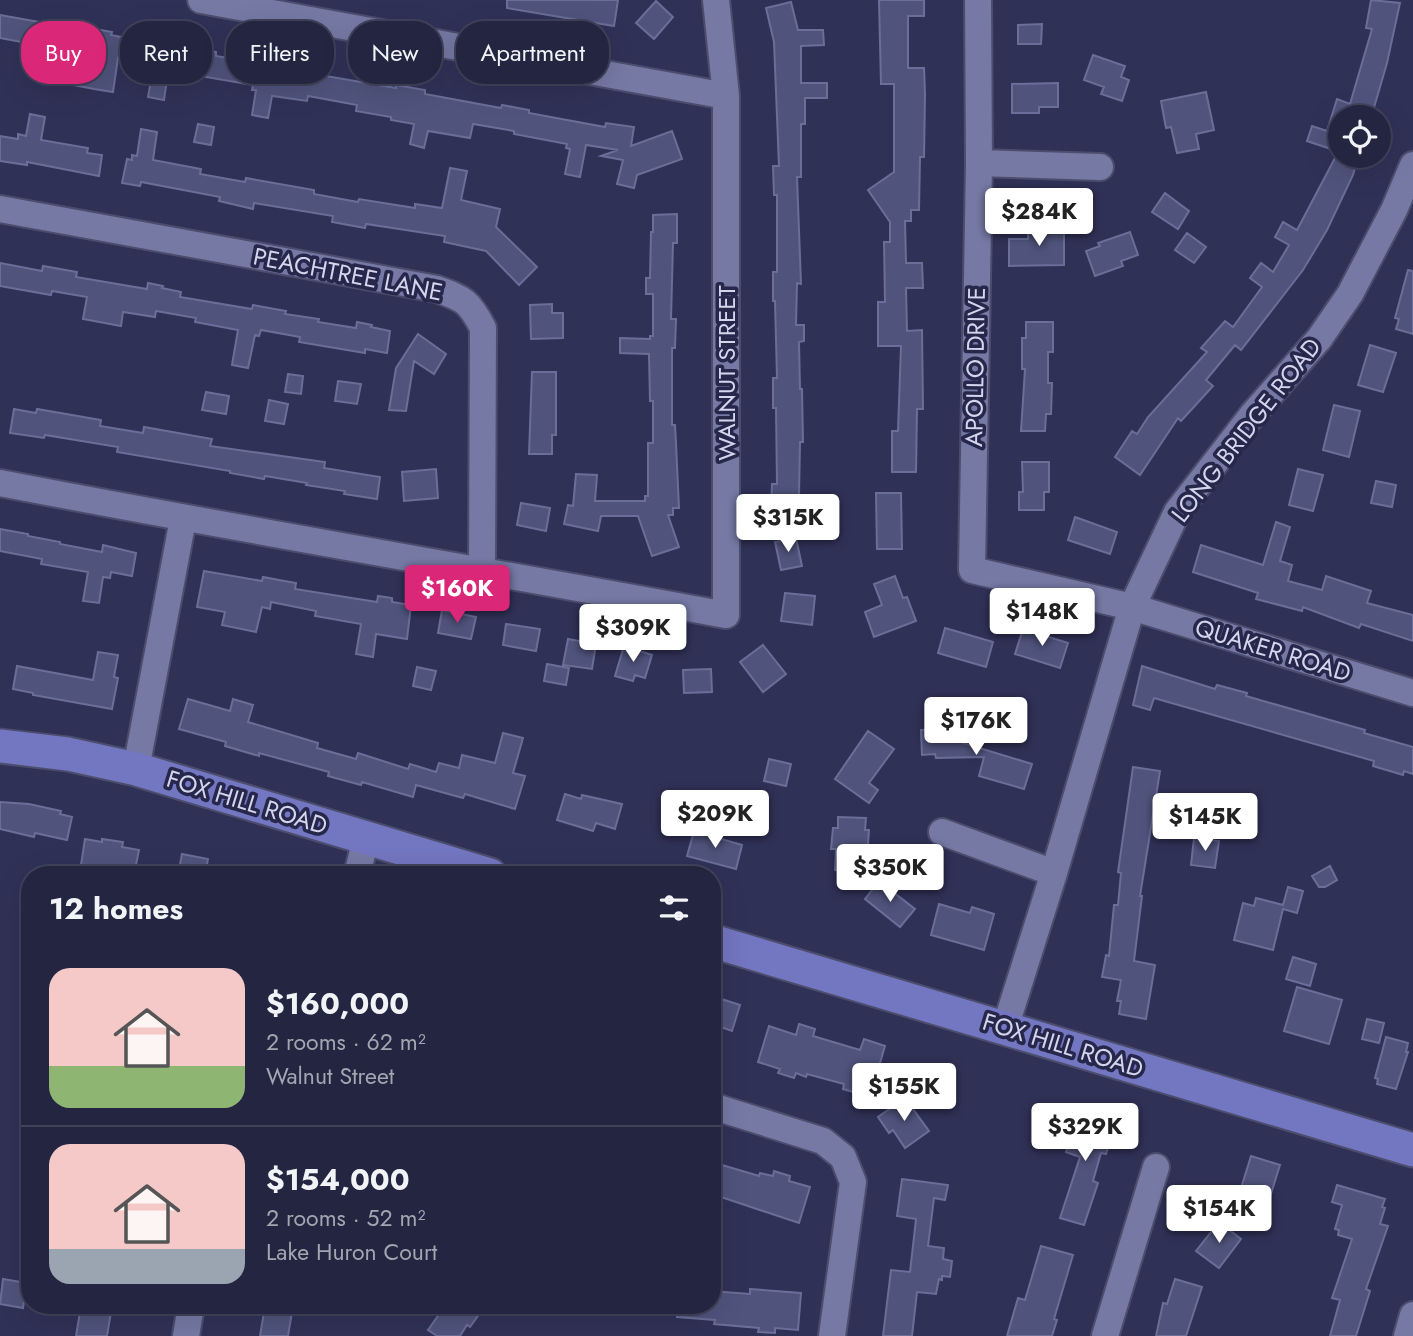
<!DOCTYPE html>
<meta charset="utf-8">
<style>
body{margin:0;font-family:Jost,sans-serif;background:#30314c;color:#f1f3f6;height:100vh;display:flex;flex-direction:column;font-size:26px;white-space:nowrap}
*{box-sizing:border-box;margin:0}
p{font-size:23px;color:#a3a5b1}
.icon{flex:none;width:38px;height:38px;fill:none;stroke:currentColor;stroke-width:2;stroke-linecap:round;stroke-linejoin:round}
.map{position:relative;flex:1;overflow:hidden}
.sheet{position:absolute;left:21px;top:866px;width:700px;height:448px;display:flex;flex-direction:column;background:#242541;border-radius:28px;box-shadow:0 7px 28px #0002,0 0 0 2px #41425a}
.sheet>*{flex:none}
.hud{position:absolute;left:21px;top:21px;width:700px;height:63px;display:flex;gap:14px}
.tools{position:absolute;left:1328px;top:105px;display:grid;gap:14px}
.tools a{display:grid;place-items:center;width:63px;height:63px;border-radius:50%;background:#242541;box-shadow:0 7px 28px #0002,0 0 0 2px #41425a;font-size:35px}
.price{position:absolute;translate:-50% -60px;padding:0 16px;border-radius:7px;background:#fff;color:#222;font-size:23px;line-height:46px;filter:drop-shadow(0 2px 4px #0008)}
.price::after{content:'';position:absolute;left:50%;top:42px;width:21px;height:16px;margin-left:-10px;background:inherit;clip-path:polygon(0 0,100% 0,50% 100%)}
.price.active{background:#db2777;color:#fff}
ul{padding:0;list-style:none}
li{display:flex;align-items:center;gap:21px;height:175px;padding:0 28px}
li+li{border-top:2px solid #41425a}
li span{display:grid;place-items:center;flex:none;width:196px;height:140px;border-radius:21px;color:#555}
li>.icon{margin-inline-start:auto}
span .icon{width:84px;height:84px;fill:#fffc;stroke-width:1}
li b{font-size:30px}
h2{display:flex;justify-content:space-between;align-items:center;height:84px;padding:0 28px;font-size:30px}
.tag{padding:0 24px;border-radius:28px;background:#242541;box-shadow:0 7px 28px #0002,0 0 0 2px #41425a;font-size:24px;line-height:63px}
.tag.active{background:#db2777;color:#fff}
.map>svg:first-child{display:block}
.building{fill:#50537c;stroke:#6a6e98;stroke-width:2}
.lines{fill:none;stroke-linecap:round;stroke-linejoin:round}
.minor-casing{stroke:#4c4d6d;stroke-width:30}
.major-casing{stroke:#4c4d6d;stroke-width:37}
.minor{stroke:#7579a4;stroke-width:26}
.major{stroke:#7376c0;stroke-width:33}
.labels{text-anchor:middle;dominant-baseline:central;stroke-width:7;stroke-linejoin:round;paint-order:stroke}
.street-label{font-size:24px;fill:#d2d5ec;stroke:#26274b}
</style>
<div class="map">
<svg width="1413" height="1336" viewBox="0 0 1413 1336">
<rect width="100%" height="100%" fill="#303157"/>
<path class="building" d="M507,0H618L614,26L507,8Z
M879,0H924V16H908V68H924L925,94L924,157H920L919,210H911V221H905L906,263H922L923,288H906L907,331L922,330L923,409H917L916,472H892V431H898L901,346H878V302H885L884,242H890V222L868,190L894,172V84H881Z
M1371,0L1400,3L1387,63L1373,111L1382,114V117H1340V152L1307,141L1312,126L1327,131L1337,99L1350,104L1372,29L1366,28Z
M656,1L673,17L654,39L636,23Z
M791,2L798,30H823L824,45L801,46V83H827V98H805V124H801V177H797L801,284L797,283L796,325H804V341L799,342L800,389H802L803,442H800L799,496H796L795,513H771L772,484H777L776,408H773V378H777L775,301H773V272H777V195H774L773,166H779L774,42L766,8Z
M0,15L84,30V27L112,32L111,35L187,50V46L216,52V56L292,69V67L321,71L320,75L396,88V85L425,90V94L501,108L502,105L529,110V113L605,127L606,123L634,127L631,146L672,131L682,159L637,175L634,188L617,184L623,160L601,156L618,150L586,145L580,177L565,174L570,149L566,148L567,144L514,134V131L473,124L470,138L428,131L424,148L410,144L414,124L391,120V117L356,111L357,105L308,96L307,101L272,96L268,118L252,115L256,90H252L253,85L200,76L201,72L169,66L164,100L148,97L153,70L147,69L148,63L118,58L113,92L94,89L63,83L67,55L43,50V46L0,38Z
M1042,24L1041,44H1018V25Z
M1093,55L1125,66L1121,77L1129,80L1122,101L1101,94L1104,87L1084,80Z
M1058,83V107H1039V113H1012V84Z
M1206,92L1214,130L1196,134L1199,149L1177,153L1171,127L1166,128L1161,101Z
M30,114L45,117L41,140L88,148L87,153L102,155L99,176L27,162V165L0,161V136L18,139V134L26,136Z
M198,124L214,127L211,145L194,142Z
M141,129L157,132L153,160L201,169L200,174L245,182L246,178L314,190V194L358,202L359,199L415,208V204L442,208L450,168L467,171L461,200L500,209L496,227L537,267L519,285L486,251L444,242L445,236L366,224L365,228L332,222L333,216L254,203L253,209L219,201L220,197L141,182L140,186L122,183L127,159L132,160V155L137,156Z
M1336,156H1358L1353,175L1327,230L1303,270L1241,350L1235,345L1206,380L1213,386L1181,421L1178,418L1140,475L1115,457L1132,431L1137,434L1148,417L1207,352L1201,348L1225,321L1233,327L1262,287L1250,278L1261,263L1273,272L1289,245L1275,237L1283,222L1297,230Z
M1165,193L1189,211L1178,229L1152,212Z
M677,214V243H673L671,319H676L675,348H672V425H675L676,443L679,508H673V515H668L679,547L652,556L638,516H601L598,531L564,524L568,505L573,506L576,474L597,475L595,501H645V496H648V443H653V401H650L649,354L620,353V338L650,339V336H653V294H646V278H650L651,232H653V215Z
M1064,227V265L1009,266V239H1028V228Z
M1130,232L1138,255L1121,261L1123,266L1095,276L1086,251L1100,246L1098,243Z
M1187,233L1206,247L1194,263L1175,250Z
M0,263L42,271L43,266L77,272L76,277L147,289L148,283L163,286L162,288L181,292L180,297L252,309L253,305L286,311L285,314L319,319L318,322L356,328L357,322L372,325L371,327L390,331L387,353L365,349V353L299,342L300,337L261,330L259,336L255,335L248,368L232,365L238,330L195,322L196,318L156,311L155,317L123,312L121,326L83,319L87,297L52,291L51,295L0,286Z
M1408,270L1413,271V334L1396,329L1399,319L1395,318Z
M552,304V313H563V338L531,339L530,305Z
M1026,322H1053V352H1048V383H1052L1051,414H1046L1045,431H1021L1025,369H1022V338H1026Z
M418,334L446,354L434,374L414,361L406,411L389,410L396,368Z
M1370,345L1396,353L1383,392L1358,385Z
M532,372H556V435H552V454H529Z
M288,374L303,376L301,394L285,392Z
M338,381L361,384L357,404L335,401Z
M206,392L229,396L226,414L202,410Z
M269,400L288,404L284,424L265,421Z
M1334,405L1360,411L1349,457L1323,450Z
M14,409L36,413L37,409L101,420L100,426L143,433L144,427L212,439L210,446L325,462L324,468L380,477L377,499L344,494L345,491L306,485L307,483L265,476L264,479L230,473V471L117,452L118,447L45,435L44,438L10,433Z
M1022,462H1049V492H1044V510H1019V492H1023Z
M436,469L438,498L404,501L402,472Z
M1298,469L1323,475L1313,511L1289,505Z
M1376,481L1396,485L1392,507L1371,503Z
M876,493H901L902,549H877Z
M521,503L550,508L546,531L517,525Z
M1075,517L1117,532L1110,554L1068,540Z
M1276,522L1290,527L1280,561L1292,565L1288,581L1322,590L1326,576L1371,591L1367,603L1413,615V641L1361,624L1359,628L1303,607L1302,611L1256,599L1258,593L1193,572L1201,545L1263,565Z
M0,529L28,534V536L60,542V544L102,552L103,545L136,553L132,576L111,572L110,578L103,577L99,603L83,601L88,572L41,564L42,559L0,551Z
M796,538L802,566L781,570L775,542Z
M204,571L262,581L263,577L279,580L296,583L295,589L377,602L378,596L392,598V602L411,605L407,639L376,634L373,657L356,654L361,624L315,616L316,611L271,602L270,609L262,607L256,632L222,625L225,612L197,607Z
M895,576L903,598L907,597L916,621L874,637L865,612L882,605L874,584Z
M785,593L815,596L812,625L781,621Z
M442,610L476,617L471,639L438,633Z
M506,624L540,629L536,651L503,645Z
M945,628L993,642L986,667L938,653Z
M1023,629L1068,643L1060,668L1015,654Z
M568,639L596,644L592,669L563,665Z
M763,645L786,674L763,692L740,662Z
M624,646L652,655L645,678L635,675L633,681L615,676Z
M98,652L118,655L114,677L118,678L112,709L33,695V693L13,689L17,666L93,680Z
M547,664L569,668L566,685L544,681Z
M1142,666L1215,689L1217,685L1247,693L1246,696L1365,730L1364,733L1413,747V774L1404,771L1403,775L1373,766L1374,761L1154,698L1150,710L1133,705Z
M417,667L436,671L431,690L413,686Z
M711,669L712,692L684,693L683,670Z
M188,699L230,711L233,699L253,705L248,722L318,743L317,748L356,759L358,753L408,769L410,764L436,772L439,763L459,768L462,755L495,763L503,733L523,738L513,773L525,776L515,809L465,794L463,798L416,785L413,797L362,782L361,785L328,776L329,772L259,753V756L225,746L226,742L179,729Z
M963,729V743L1032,764L1024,789L979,776L984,757L936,758L935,754L922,755L921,730Z
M868,731L894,749L869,783L878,790L869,803L835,779Z
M769,759L791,764L786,786L764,781Z
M1133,767L1160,771L1140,896H1142L1134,961L1155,965L1146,1019L1119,1014L1121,1001H1117L1121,980L1102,977L1106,955L1109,956L1114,905H1118L1121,873L1118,872Z
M565,794L581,799L582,795L622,804L615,829L596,823L593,831L557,820Z
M0,802L29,804L61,811L60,814L72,817L67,840L35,833L34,837L0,829Z
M838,817L866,818L865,830H869L866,872L835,870L836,849H831L833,828H838Z
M694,831L742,845L736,869L687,856Z
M1194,838L1219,841L1215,868L1191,865Z
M85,839L102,842V839L123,842L122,847L139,850L134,875H115L116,871L81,865Z
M182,854L208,859L205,875H178Z
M1330,866L1337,880L1325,887H1319L1312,876Z
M879,881L915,909L900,927L865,899Z
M1288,887L1303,891L1297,913L1283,909L1273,950L1234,940L1243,903L1254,906L1256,898L1283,905Z
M939,904L970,913L972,907L994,914L984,950L931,935Z
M1293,957L1316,964L1310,986L1286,979Z
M1297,987L1342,1000L1329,1044L1284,1031Z
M712,996L740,1005L732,1031L712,1024Z
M1367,1019L1384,1023L1379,1043L1362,1039Z
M799,1024L815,1029L813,1036L860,1050L864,1039L885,1046L870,1097L843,1089L844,1084L807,1074L806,1077L796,1073L794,1078L778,1073L780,1069L758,1062L769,1026L796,1035Z
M1386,1037L1408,1043L1406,1052H1408L1396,1089L1377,1084L1378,1079L1375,1078Z
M905,1098L929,1131L905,1148L893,1130L889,1133L878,1117Z
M1078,1109L1112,1118L1106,1137L1111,1138L1106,1154L1101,1153L1093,1181L1098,1183L1084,1225L1060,1218L1080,1157L1066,1152Z
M1251,1156L1280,1165L1265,1213L1236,1204Z
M712,1162L759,1176L760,1173L773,1176L774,1171L790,1176L789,1181L810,1187L799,1223L712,1194Z
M902,1179L948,1185L945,1200L934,1198L928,1246L944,1248L943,1259L952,1261L950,1277L942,1276V1280L939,1279L936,1294L917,1292L912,1336H883L891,1270L910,1272L916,1219L897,1216Z
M1337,1185L1385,1199L1382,1207L1385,1208L1380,1224L1388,1226L1366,1289L1370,1291L1356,1336H1330L1340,1300L1332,1298L1352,1239L1338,1235L1339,1230L1335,1229L1342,1205L1332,1202Z
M1219,1222L1241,1239L1219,1268L1196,1251Z
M1041,1246L1073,1255L1054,1319L1057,1320L1052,1336H1007L1018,1298L1025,1300Z
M3,1279L27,1283L23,1308L0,1304Z
M1175,1279L1202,1287L1186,1336H1156L1163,1303L1167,1304Z
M750,1289L801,1293L798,1330L775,1328V1333L758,1332L759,1328L714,1324L715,1320L677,1317L678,1306H712V1291L750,1294Z
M81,1306H112L107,1336H76Z
M265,1306H293L288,1336H260Z
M445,1306H469L480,1313L470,1327L467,1325L460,1336H437L428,1330Z"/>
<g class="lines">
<g class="minor-casing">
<path id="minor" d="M201,0L726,96
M978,0L979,163L972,570L1132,607L1413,693
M979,163L1100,167
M0,209L437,289C464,299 469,301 483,328L482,570
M0,483C242,530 484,570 726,615V96L716,0
M136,769L183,519
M942,832L1054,873
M357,875L366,838
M1005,1028L1054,873L1132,607L1177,512L1253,414L1319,339L1350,294L1394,210L1413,165
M712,1106L823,1141L843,1157L853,1182L832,1336
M186,1336L191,1306
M1105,1336L1156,1167
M1407,1336L1413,1315"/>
</g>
<g class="major-casing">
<path id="major" d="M0,746L68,754L136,769L490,875
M712,941L1413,1150"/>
</g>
<use href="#minor" class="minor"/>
<use href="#major" class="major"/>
</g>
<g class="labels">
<g class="street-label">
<text transform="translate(348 274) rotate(11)">PEACHTREE LANE</text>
<text transform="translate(975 367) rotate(-89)">APOLLO DRIVE</text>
<text transform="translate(726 373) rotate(-90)">WALNUT STREET</text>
<text transform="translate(1246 430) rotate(-52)">LONG BRIDGE ROAD</text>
<text transform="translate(1273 650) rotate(17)">QUAKER ROAD</text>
<text transform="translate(247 802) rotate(17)">FOX HILL ROAD</text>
<text transform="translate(1063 1045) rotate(17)">FOX HILL ROAD</text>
</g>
</g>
</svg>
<div class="tools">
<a><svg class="icon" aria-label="locate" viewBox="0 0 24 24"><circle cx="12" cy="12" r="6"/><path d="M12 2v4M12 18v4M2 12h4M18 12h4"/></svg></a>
</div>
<b class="price" style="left:1039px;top:248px">$284K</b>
<b class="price" style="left:788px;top:554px">$315K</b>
<b class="price active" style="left:457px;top:625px">$160K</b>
<b class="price" style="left:1042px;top:648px">$148K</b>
<b class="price" style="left:633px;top:664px">$309K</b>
<b class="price" style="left:976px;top:757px">$176K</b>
<b class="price" style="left:715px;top:850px">$209K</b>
<b class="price" style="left:1205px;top:853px">$145K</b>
<b class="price" style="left:890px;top:904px">$350K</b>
<b class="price" style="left:904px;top:1123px">$155K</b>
<b class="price" style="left:1085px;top:1163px">$329K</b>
<b class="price" style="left:1219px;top:1245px">$154K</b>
<div class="hud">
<a class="tag active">Buy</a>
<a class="tag">Rent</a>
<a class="tag">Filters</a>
<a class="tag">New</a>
<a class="tag">Apartment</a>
</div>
<section class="sheet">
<h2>12 homes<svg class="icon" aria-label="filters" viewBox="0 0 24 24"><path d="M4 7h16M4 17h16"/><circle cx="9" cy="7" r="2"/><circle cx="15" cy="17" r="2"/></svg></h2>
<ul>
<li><span style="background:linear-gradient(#f6c9c9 70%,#8fb573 0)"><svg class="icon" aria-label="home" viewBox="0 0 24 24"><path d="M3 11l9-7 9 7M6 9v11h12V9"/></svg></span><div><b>$160,000</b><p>2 rooms · 62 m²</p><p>Walnut Street</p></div></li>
<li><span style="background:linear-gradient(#f6c9c9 75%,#9aa5b1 0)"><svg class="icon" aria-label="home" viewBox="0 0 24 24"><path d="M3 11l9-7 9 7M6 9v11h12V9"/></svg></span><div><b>$154,000</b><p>2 rooms · 52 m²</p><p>Lake Huron Court</p></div></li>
</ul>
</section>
</div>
